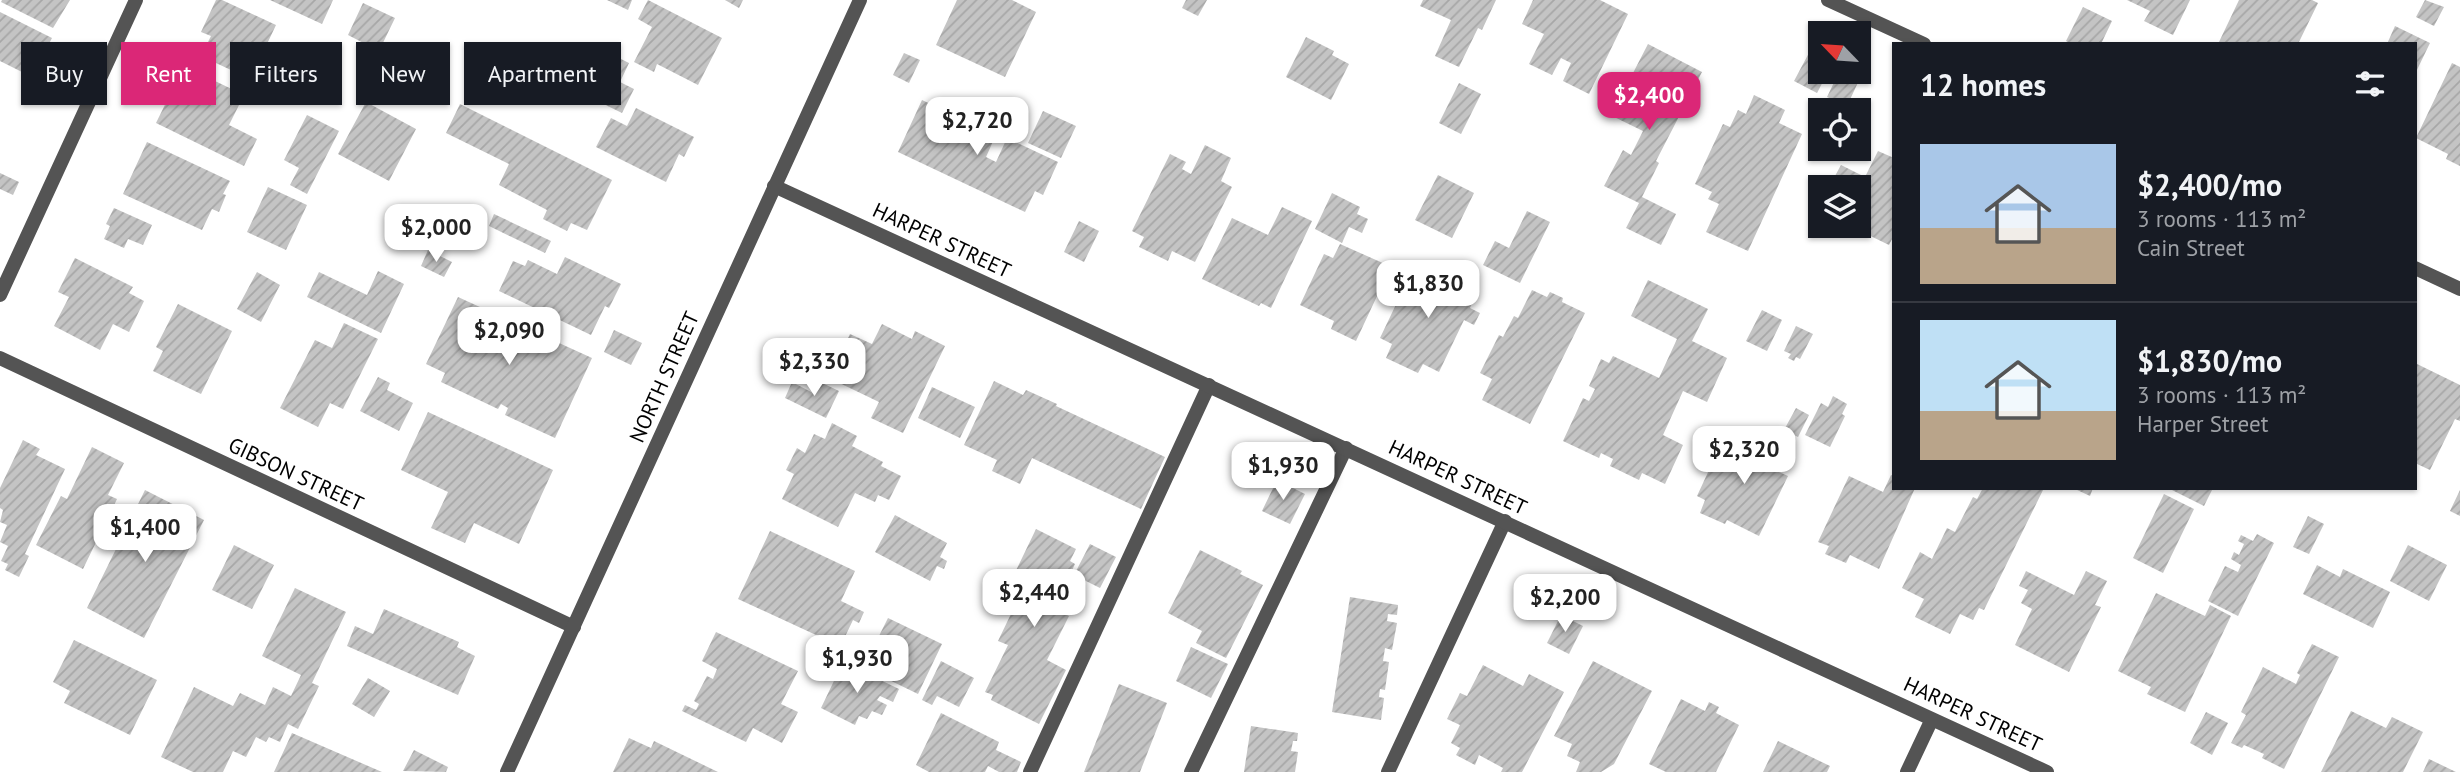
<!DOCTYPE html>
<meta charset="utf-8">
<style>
body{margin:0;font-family:"PT Sans",sans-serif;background:#242831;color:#f1f3f6;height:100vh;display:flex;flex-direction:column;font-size:26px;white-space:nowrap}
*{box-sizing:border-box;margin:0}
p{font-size:23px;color:#9ea1a6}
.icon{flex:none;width:38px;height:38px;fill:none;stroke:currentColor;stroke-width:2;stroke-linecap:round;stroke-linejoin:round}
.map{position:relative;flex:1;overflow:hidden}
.panel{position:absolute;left:1892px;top:42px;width:525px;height:448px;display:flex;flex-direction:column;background:#171b24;border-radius:0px;box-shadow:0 2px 5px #0004}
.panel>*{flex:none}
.guide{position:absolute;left:21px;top:42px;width:665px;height:63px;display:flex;gap:14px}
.needle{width:46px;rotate:295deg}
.controls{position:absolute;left:1808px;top:21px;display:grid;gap:14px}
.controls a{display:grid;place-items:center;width:63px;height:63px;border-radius:0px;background:#171b24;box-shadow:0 2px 5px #0004;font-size:35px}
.price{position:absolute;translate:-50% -60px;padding:0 16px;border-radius:14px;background:#fff;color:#222;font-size:23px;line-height:46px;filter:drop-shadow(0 2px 4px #0008)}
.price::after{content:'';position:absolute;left:50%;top:42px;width:21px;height:16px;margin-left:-10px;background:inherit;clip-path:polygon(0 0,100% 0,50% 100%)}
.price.active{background:#db2777;color:#fff}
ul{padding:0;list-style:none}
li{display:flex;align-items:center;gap:21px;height:175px;padding:0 28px}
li+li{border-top:2px solid #363941}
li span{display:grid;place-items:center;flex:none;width:196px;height:140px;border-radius:0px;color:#555}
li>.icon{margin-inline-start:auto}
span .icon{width:84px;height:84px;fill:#fffc;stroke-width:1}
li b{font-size:30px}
h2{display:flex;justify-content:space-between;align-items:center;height:84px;padding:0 28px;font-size:30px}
.pill{padding:0 24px;border-radius:0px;background:#171b24;box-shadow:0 2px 5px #0004;font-size:24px;line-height:63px}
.pill.active{background:#db2777;color:#fff}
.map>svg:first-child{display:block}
.building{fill:url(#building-hatch)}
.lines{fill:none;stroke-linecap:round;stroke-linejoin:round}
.service{stroke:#545454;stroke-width:14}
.minor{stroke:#545454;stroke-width:14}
.tertiary{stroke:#545454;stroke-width:14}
.labels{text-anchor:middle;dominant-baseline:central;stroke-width:5;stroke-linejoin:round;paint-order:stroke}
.street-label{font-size:21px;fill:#000;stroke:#fff}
</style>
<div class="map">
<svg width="2460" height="772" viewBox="0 0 2460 772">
<defs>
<pattern id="building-hatch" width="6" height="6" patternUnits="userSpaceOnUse" patternTransform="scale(1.75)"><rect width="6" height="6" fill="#c4c4c4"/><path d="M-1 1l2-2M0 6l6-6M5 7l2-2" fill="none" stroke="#a7a7a7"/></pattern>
</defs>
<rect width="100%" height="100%" fill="#fff"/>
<path class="building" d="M2,0H70L53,28L1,2Z
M216,0H222L276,25L267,44L283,51L267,87L201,56L211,36L201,32Z
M270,0H333L322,24Z
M607,0H632L628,10Z
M648,0L722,38L698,85L657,64L654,72L634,62L652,27L638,19Z
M725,0H743L739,8Z
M957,0H1012L1036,12L1005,77L936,45Z
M1186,0H1207L1198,16L1182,8Z
M1423,0H1496L1482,30L1478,28L1459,67L1435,56L1451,20L1420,6Z
M1533,0H1600L1628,14L1589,94L1563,81L1571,63L1561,58L1552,75L1529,64L1544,34L1522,24Z
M2127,0H2190L2173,35L2144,21L2150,11Z
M2239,0H2312L2318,3L2298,44H2221L2219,42Z
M2425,0L2444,7L2434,26L2416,17Z
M363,3L395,18L379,51L348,35Z
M2083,7L2112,21L2101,44H2071L2066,41Z
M0,12L52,38L32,77L0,61Z
M2395,26L2430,43L2415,74V44H2387Z
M1306,37L1334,51L1332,55L1349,64L1331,100L1286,77Z
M603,44L617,51L615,56L629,63L620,82L634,89L622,113L579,92Z
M1648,44L1702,72L1656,161L1659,163L1642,197L1676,214L1661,245L1626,228L1639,203L1604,186L1623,150L1631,155L1643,131L1606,113L1626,72L1632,75Z
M1810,51L1820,56V72H1828L1817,93L1794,81Z
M904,53L920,60L909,83L893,75Z
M2452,63L2460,67V166L2446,159L2448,154L2416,138Z
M184,66L244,95L229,125L257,139L244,166L156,123Z
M1839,72H1851L1861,76L1847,106L1827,97Z
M1459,83L1481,94L1461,134L1439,123Z
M1754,95L1785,110L1779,123L1802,134L1748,251L1706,232L1719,204L1708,199L1712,192L1695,184L1723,124L1730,127L1738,110L1746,114Z
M922,100L979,127L982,120L999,128L986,157L996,162L1007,138L1058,162L1043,195L1035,191L1025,212L898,152Z
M366,102L416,129L389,181L338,154Z
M460,104L612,180L587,230L571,223L567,231L543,219L547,210L499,185L509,164L446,133Z
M636,108L694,137L684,157L679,154L666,182L596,147L611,118L627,126Z
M1043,111L1076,126L1061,158L1028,143Z
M307,115L339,131L307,194L290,185L299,168L284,160Z
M147,142L230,181L223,194L226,195L219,212L212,209L202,230L123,194Z
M1205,145L1231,158L1221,181L1232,187L1195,262L1172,251L1168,261L1139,247L1144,237L1132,231L1170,154L1186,162L1182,169L1191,174Z
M1878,151L1894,158V235L1889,245L1850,226H1858V187H1829L1841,165L1865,177Z
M0,173L19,182L13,195L0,189Z
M1438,175L1474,193L1452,238L1415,220Z
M268,187L307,205L286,250L247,232Z
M1332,193L1360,207L1357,214L1368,219L1362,233L1349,227L1342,243L1315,229Z
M1820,206V226H1832L1828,232L1811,224Z
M1282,207L1312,221L1271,308L1261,303L1259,306L1202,279L1232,218L1268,235Z
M114,208L152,225L143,245L128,239L124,248L104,239L110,226L106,224Z
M1527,211L1550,222L1520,283L1483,265L1495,241L1509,248Z
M494,214L551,241L545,253L489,226Z
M1079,221L1099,231L1084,262L1064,252Z
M1340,244L1385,264L1379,276L1385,279L1356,341L1331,329L1334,321L1300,305L1324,254L1333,258Z
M428,250L452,262L444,277L421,266Z
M565,257L621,284L609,308L605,306L591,335L499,291L513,261L525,266L528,260L557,274Z
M75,258L133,287L129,293L144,301L129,332L113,324L100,350L54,326L69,297L58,292Z
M378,271L404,284L381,333L307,297L319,272L367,295Z
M1408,271L1434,284L1440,271L1476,288L1470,300L1473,301L1470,308L1480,313L1474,325L1464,320L1439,372L1423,364L1418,373L1386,358L1392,344L1380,338L1401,294L1398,293Z
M257,272L280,285L261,322L237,309Z
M1648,280L1708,309L1692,341L1727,358L1707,402L1683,391L1663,435L1683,445L1665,484L1642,473L1639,480L1610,466L1613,459L1601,453L1599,458L1563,441L1583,398L1589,401L1595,389L1589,386L1601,359L1609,363L1613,356L1659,378L1677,339L1631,316Z
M1532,290L1547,297L1550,292L1563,298L1562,302L1585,313L1530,424L1482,400L1492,379L1480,373L1499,335L1503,337L1514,316L1518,318Z
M458,297L592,358L555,438L505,415L508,408L501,404L498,409L441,382L445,373L426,364Z
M178,304L232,331L201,394L153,371L163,351L156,347Z
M1762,310L1782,320L1767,351L1746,341Z
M344,323L378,339L343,409L330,403L318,427L280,408L315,340L332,348Z
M882,324L912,339L915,331L945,346L903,433L871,418L879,402L829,378L850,334L872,344Z
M1796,326L1813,334L1800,359L1796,357L1794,361L1788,358L1791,354L1784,351Z
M614,330L642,343L631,365L604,352Z
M2417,364L2460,385V421L2455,419L2430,470L2415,463Z
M378,377L390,383L387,390L413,403L399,431L360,411Z
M818,381L839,391L826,418L785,398L792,382L813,393Z
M994,381L1023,395L1026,390L1057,404L1056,406L1165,457L1141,509L1032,458L1020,484L992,471L997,460L964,445Z
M932,387L975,407L960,438L918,418Z
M1833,396L1847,404L1842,414L1845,416L1830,447L1805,435L1821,403L1828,407Z
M1796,408L1809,415L1798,437L1784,430Z
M428,412L553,470L519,544L474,523L465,543L431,528L448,492L401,470Z
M832,423L857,436L852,446L883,462L881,466L901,476L889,500L878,495L875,502L855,493L838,527L782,499L794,474L786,470L797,448L805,453L814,434L825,439Z
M1767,439L1790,450L1779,472L1788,476L1759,536L1727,520L1725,524L1700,513L1705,500L1697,496L1722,442L1757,459Z
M23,440L40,449L36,455L65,469L25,554L29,556L19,577L5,570L8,564L1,561L8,546L0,542L7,525L0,522L3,510L0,508V488Z
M92,447L124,463L108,495L117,499L83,569L36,545L61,496L67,499Z
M1891,475L1894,476V488H1915L1879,569L1850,555L1846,563L1825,554L1829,546L1818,542L1849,476L1883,492Z
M1277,480L1305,494L1290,524L1262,511Z
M1983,488H2044L1984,610L1979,608L1973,620L1960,614L1950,634L1915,617L1924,599L1902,588L1920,552L1932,559L1947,528L1955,532L1973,497L1977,499Z
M2073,488H2093L2090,496Z
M2168,488H2213L2204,506Z
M145,490L204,520L144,638L87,608Z
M2460,490V516L2450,511Z
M2164,494L2194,509L2163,573L2133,558Z
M895,515L947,543L940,557L947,561L944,569L937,566L930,581L875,552Z
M2308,516L2324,524L2309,554L2293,547Z
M1036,529L1076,549L1070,561L1075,564L1064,587L1078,594L1071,607L1058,601L1055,609L1069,616L1047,660L1066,670L1039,724L991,700L993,695L985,692L1008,645L998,641L1020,595L1007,589Z
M770,531L855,571L841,601L864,612L859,623L853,620L842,643L830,638L829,641L738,599Z
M2257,534L2274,543L2238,616L2208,601L2225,566L2238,572L2241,565L2231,559L2234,552L2239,555L2244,544L2238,541L2241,535L2253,541Z
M1090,544L1116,557L1100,588L1074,575Z
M234,545L274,565L252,609L212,590Z
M2408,545L2447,565L2429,601L2390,581Z
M1200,550L1242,571L1240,574L1263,585L1226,658L1196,643L1202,631L1168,613Z
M2317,565L2340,577L2343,569L2390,592L2373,628L2303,594Z
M2026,571L2074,595L2086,571L2107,581L2095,605L2101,607L2069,672L2015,645L2032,609L2021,603L2028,590L2019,586Z
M295,588L346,612L312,683L319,686L298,729L288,724L280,742L269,737L266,742L256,737L246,757L233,751L223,772H193L161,757L194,687L233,706L240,693L265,705L273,687L291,696L301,675L262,656Z
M2156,593L2205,616L2210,605L2231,616L2185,712L2147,694L2151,687L2118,671Z
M1350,597L1398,605L1397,615L1388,614L1387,621L1397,623L1392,650L1385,648L1383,661L1389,662L1385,690L1380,689L1379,697L1384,698L1381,720L1332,712Z
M384,609L459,642L457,647L475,656L458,695L347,646L355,626L373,634Z
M1561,615L1583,626L1569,654L1547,643Z
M888,618L942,644L918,694L881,676L889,659L872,650Z
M716,632L798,671L781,704L798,712L782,743L753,728L746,742L682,711L685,705L696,710L699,704L694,701L707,676L713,679L717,669L702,661Z
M74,640L157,680L130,735L64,703L70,691L53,682Z
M2312,644L2339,657L2284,769L2262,758L2264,754L2244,745L2242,748L2231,743L2246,715L2241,712L2263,667L2296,684L2300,675L2297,673Z
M1191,647L1228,664L1211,698L1176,681Z
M941,661L974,678L959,707L937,696L932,705L922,700Z
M1593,661L1652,691L1614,764L1601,772H1576L1580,762L1567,756L1572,744L1554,736Z
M843,662L899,689L893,702L880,696L877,700L887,705L882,715L872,711L867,719L859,716L855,725L821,708Z
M1483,665L1523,686L1529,674L1564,692L1522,772H1501L1503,768L1479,755L1475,765L1456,755L1460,748L1451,743L1460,725L1447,719L1460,693L1467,696Z
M368,678L390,691L374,717L352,704Z
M1119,684L1167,703L1140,772H1084Z
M1681,699L1705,711L1709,702L1719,707L1716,713L1739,725L1716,772H1666L1649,764Z
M2351,711L2386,728L2392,717L2423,732L2403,772H2321Z
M2206,712L2228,723L2212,755L2190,743Z
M941,713L999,742L996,750L1021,762L1017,772H999L988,766L985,772H929L916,765Z
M1251,726L1298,733L1297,741H1293L1291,751L1298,752L1295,772H1244Z
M292,733L382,772H274Z
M629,738L651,748L654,741L718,772H613Z
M1778,741L1830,766L1827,772H1763Z
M414,750L448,767L446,772L403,771Z
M2429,759L2456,772H2423Z"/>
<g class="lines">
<path class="service" d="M1030,772L1209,385
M1191,772L1346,448
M1388,772L1505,521"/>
<path class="minor" d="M1828,0L1924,44
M774,186L2047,772
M2415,268L2460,289
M0,295L136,0
M0,358L574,627
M1907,772L1932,719"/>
<path class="tertiary" d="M507,772L860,0"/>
</g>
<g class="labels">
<g class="street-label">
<text transform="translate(942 240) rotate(25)">HARPER STREET</text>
<text transform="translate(664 377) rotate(-66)">NORTH STREET</text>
<text transform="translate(296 474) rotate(25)">GIBSON STREET</text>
<text transform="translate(1458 477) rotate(25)">HARPER STREET</text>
<text transform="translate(1973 714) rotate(25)">HARPER STREET</text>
</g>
</g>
</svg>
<div class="controls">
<a><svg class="needle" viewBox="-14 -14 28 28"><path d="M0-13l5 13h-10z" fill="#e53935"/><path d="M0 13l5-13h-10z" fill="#9ea1a6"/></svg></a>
<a><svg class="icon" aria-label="locate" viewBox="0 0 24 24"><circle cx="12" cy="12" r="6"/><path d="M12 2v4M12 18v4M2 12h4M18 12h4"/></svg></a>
<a><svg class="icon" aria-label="layers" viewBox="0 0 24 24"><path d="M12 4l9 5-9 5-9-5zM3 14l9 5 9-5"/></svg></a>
</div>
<b class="price active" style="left:1649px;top:132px">$2,400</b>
<b class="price" style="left:977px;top:157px">$2,720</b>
<b class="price" style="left:436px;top:264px">$2,000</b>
<b class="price" style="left:1428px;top:320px">$1,830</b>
<b class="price" style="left:509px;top:367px">$2,090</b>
<b class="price" style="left:814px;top:398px">$2,330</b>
<b class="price" style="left:1744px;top:486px">$2,320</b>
<b class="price" style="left:1283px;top:502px">$1,930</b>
<b class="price" style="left:145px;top:564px">$1,400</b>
<b class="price" style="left:1034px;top:629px">$2,440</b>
<b class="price" style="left:1565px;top:634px">$2,200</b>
<b class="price" style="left:857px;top:695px">$1,930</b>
<div class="guide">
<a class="pill">Buy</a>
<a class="pill active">Rent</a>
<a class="pill">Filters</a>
<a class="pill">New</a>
<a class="pill">Apartment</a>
</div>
<section class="panel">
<h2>12 homes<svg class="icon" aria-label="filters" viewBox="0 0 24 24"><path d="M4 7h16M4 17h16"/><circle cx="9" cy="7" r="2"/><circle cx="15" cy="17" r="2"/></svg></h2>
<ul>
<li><span style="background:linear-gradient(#a9c7e8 60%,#b9a48a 0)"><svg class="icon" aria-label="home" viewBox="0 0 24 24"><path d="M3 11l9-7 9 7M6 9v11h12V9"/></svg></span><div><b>$2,400/mo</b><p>3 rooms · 113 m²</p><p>Cain Street</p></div></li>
<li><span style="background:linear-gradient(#bfe0f5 65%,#b9a48a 0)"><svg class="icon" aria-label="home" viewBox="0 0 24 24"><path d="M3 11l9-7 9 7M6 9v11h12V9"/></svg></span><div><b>$1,830/mo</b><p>3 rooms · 113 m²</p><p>Harper Street</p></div></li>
</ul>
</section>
</div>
